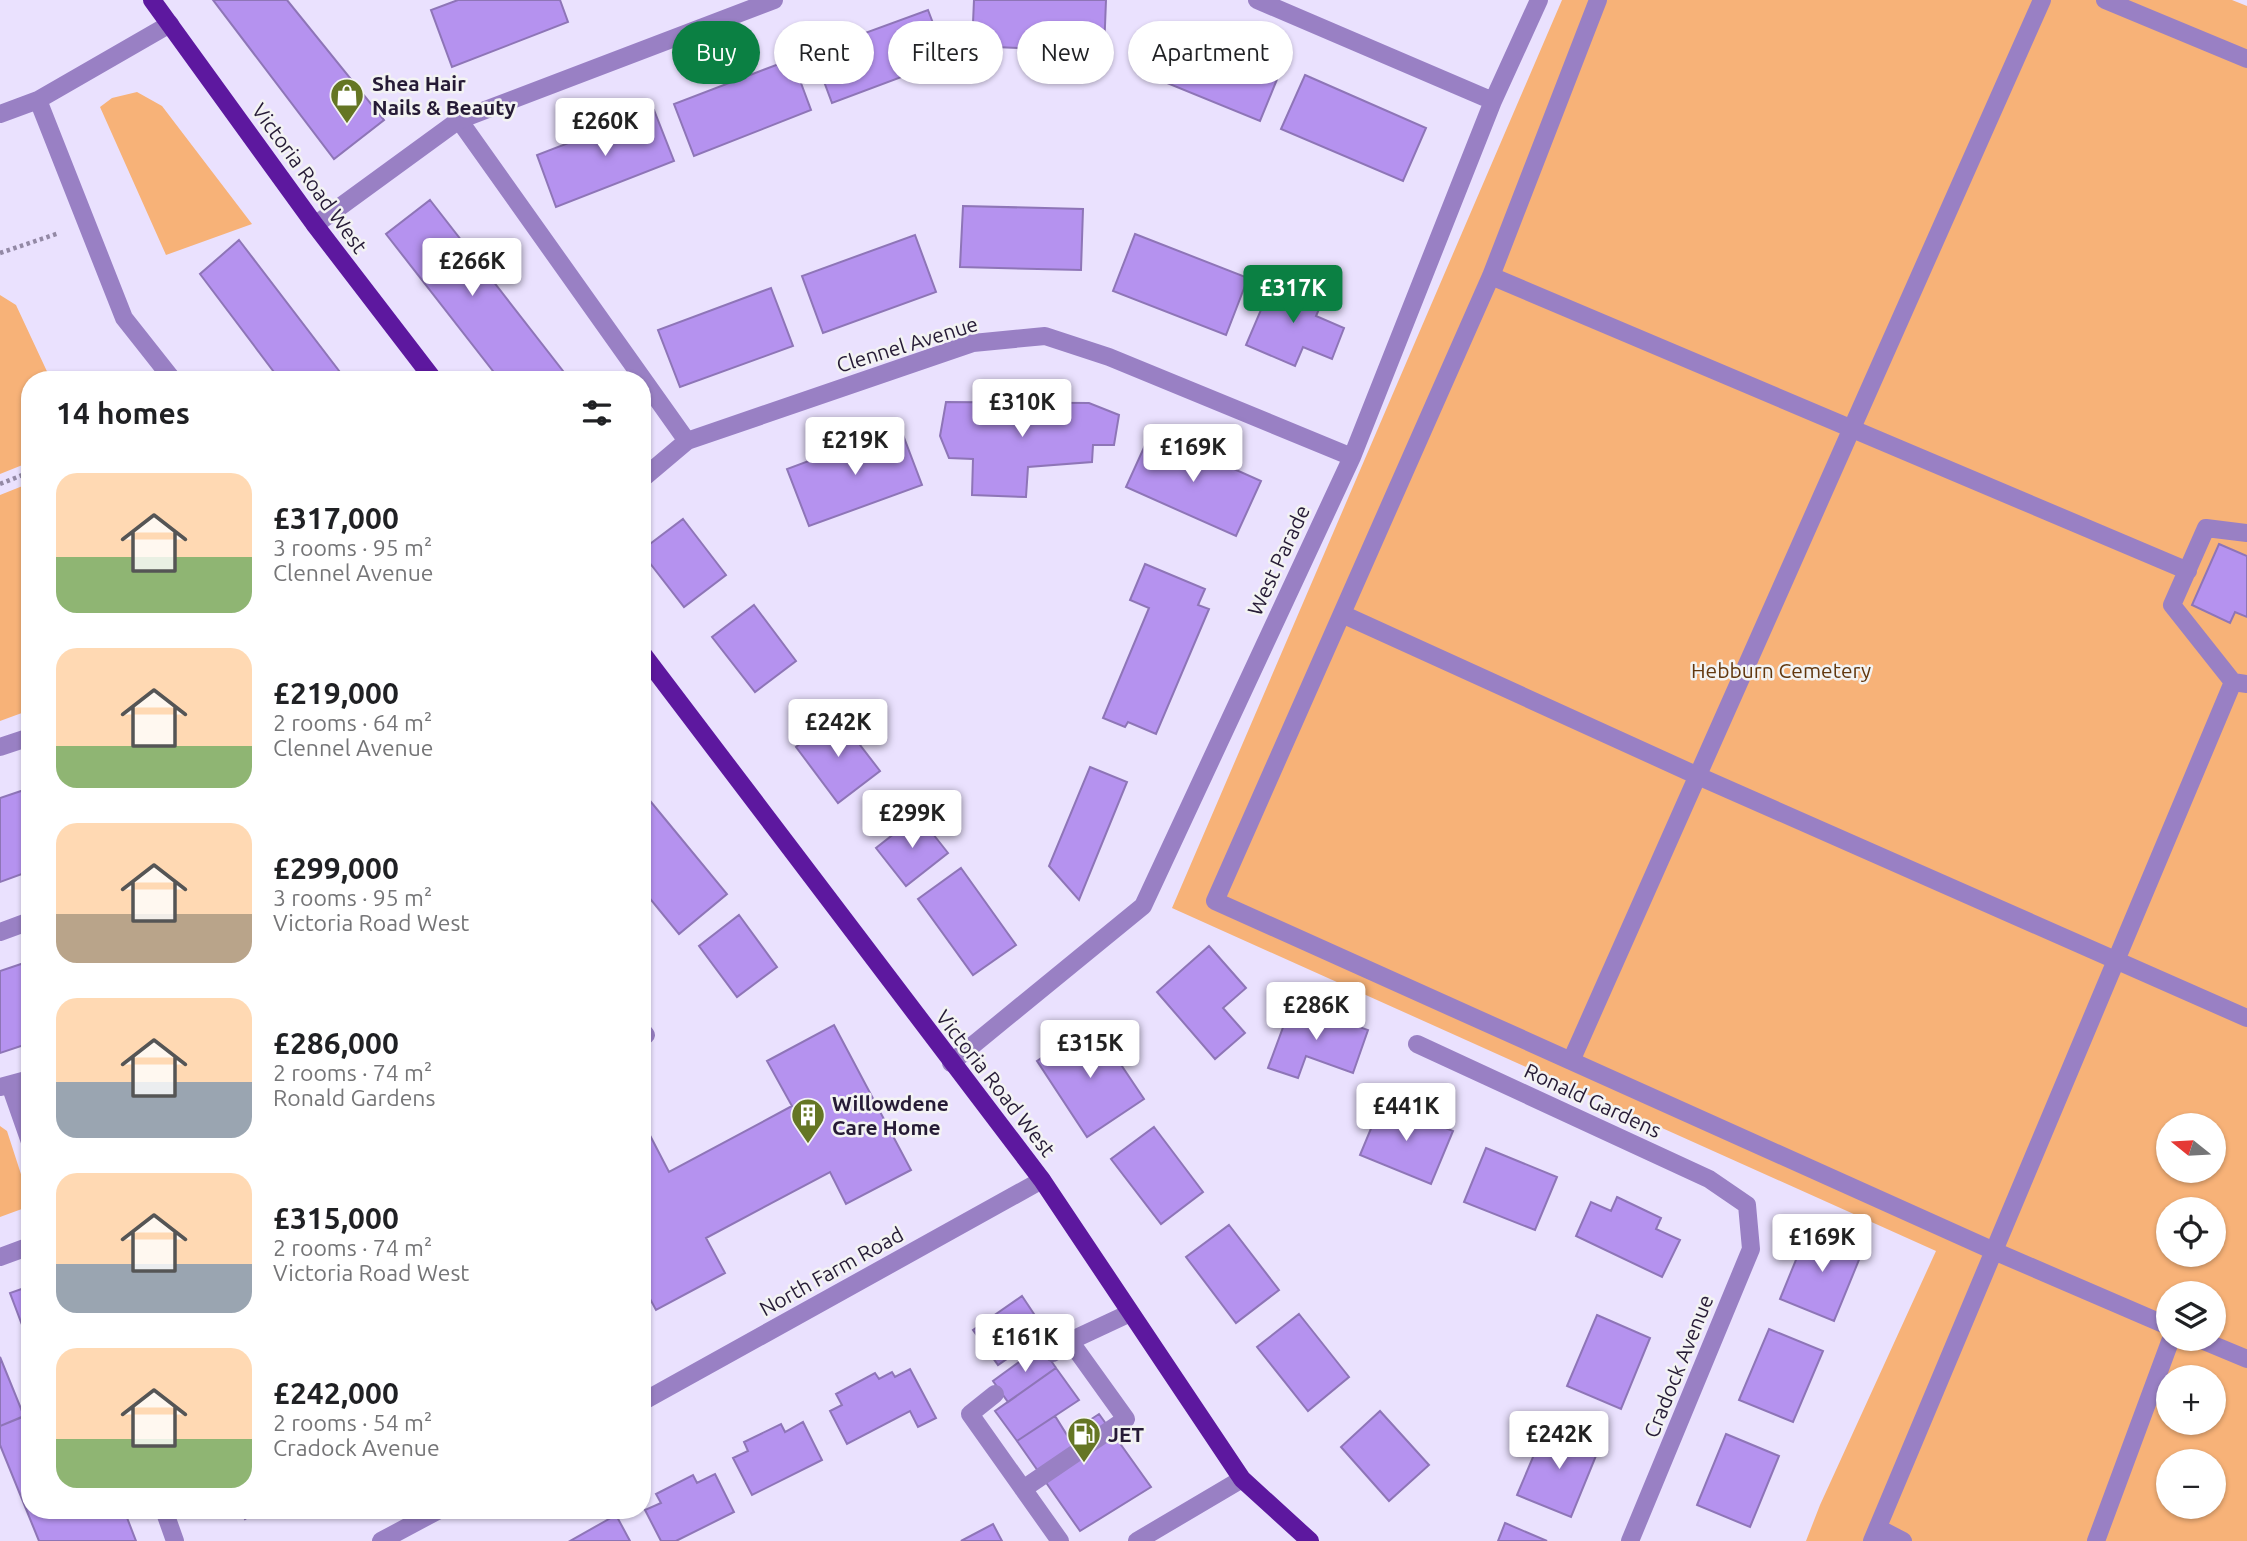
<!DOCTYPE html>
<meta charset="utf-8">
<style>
body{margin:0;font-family:Ubuntu,sans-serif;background:#f2f2f2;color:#202124;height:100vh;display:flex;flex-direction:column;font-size:26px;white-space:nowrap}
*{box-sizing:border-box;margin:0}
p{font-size:23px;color:#757577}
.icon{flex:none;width:38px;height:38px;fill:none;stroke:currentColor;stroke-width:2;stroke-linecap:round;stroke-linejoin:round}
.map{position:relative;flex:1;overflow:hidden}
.side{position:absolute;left:21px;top:371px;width:630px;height:1148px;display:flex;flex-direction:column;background:#fff;border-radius:28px;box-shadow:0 2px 5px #0004}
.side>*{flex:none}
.guide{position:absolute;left:672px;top:21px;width:665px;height:63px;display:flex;gap:14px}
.needle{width:46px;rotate:288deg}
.controls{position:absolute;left:2156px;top:1113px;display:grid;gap:14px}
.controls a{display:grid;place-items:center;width:70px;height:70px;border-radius:50%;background:#fff;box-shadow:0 2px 5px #0004;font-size:35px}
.price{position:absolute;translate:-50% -60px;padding:0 16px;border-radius:7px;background:#fff;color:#222;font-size:23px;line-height:46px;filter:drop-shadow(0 2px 4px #0008)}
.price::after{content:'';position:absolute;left:50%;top:42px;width:21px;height:16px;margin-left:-10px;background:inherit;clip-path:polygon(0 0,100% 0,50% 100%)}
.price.active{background:#0b8043;color:#fff}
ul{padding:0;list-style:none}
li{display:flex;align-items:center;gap:21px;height:175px;padding:0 35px}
li span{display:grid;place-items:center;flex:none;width:196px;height:140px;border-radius:21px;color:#555}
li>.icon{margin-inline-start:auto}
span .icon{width:84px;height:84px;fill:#fffc;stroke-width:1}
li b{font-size:30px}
h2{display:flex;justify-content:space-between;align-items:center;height:84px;padding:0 35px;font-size:30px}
.tag{padding:0 24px;border-radius:32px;background:#fff;box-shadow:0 2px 5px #0004;font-size:24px;line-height:63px}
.tag.active{background:#0b8043;color:#fff}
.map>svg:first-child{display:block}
.green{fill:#f7b278;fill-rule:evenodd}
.building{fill:#b592ef;stroke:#8e75b7;stroke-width:2}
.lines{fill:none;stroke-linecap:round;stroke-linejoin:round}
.path{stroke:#9389a5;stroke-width:4.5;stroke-dasharray:3.5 3.5;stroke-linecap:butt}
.lane{stroke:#9980c4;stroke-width:18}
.street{stroke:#9980c4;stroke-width:18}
.primary{stroke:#5d189f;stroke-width:18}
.labels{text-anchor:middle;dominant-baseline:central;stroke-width:5;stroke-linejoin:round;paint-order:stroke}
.poi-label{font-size:21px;font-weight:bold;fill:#261b36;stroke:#f3f3f3;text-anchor:start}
.street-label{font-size:21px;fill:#261b36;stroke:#f3f3f3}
.park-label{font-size:21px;fill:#61370e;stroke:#f3f3f3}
</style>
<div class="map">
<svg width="2247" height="1541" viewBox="0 0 2247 1541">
<rect width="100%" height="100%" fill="#eae1fe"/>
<path class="green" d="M1562,0H2232L2247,6V1541H1806L1820,1505L1936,1251L1172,908ZM2168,1125H2214V1171H2168ZM2168,1209H2214V1255H2168ZM2168,1293H2214V1339H2168ZM2168,1377H2214V1423H2168ZM2168,1461H2214V1507H2168Z
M137,92L162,106L252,224L166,255L100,107L112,98Z
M0,295L16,305L51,380H30V462L0,474Z
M30,483V710L0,721V495Z
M0,1126L7,1131L30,1202V1206L0,1217Z"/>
<path class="building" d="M213,0H287L384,120L334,159Z
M458,0H560L568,22L452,67L431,10Z
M974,0H1106L1104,52L972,46Z
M928,10L947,60L832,103L813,52Z
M1160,23L1280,72L1260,121L1140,72Z
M792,59L811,110L694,156L674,104Z
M1305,75L1426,128L1403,181L1281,129Z
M654,110L674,161L556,207L537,155Z
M430,200L570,380H500L386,234Z
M963,206L1083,209L1081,270L960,267Z
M1135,234L1248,278L1226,335L1113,291Z
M915,235L936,292L823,333L802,276Z
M239,240L346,380H280L200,274Z
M1275,277L1324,298L1316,316L1344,328L1332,359L1303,347L1295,366L1246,345Z
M771,288L793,346L680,387L658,330Z
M946,402L1089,403L1119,415L1114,445H1093L1092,462L1028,467L1026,497L972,495L973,459L949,458L940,436Z
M900,427L922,485L809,526L787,469Z
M1151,432L1261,481L1236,536L1126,487Z
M683,519L726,575L684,607L642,553V550Z
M2219,544L2247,556V617L2235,612L2230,623L2192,605Z
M1145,564L1205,589L1198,605L1209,609L1156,734L1128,722L1125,727L1103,718L1149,608L1130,600Z
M754,605L796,661L755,692L712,637Z
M837,715L880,771L838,803L796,747Z
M1090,767L1127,782L1079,900L1049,866Z
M30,788V871L0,882V798Z
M651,802L727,894L679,934L642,889V810Z
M918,815L948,853L906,886L876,848Z
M961,868L1016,945L973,975L918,899Z
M739,915L777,967L737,997L699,946Z
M1209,946L1246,988L1223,1008L1245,1033L1215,1059L1157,992Z
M30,961V1043L0,1053V971Z
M1292,1003L1368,1030L1353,1073L1306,1056L1298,1078L1268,1068Z
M1093,1023L1144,1099L1087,1137L1037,1061Z
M834,1025L911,1170L846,1204L830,1172L706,1238L725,1273L656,1310L642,1284V1120L669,1172L792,1106L767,1061Z
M1382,1102L1453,1131L1431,1184L1360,1155Z
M1154,1127L1203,1192L1161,1224L1111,1159Z
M1486,1148L1557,1177L1535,1230L1464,1202Z
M1617,1197L1661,1218L1656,1229L1680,1240L1662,1277L1576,1236L1591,1202L1611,1211Z
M1229,1225L1279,1290L1236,1323L1186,1257Z
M1809,1228L1863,1250L1834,1321L1780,1299Z
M30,1286V1346L10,1293Z
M1022,1296L1046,1332L998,1365L973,1330Z
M1299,1314L1349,1377L1308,1411L1257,1347Z
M1597,1315L1650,1338L1621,1409L1567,1386Z
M1769,1329L1823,1351L1793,1422L1739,1400Z
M1041,1346L1056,1368L1008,1402L993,1381Z
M0,1357L24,1416L0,1426Z
M1056,1368L1079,1400L1017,1441L995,1411Z
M910,1369L936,1418L918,1427L910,1411L847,1444L830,1411L842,1405L836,1394L875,1373L879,1379L892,1372L895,1377Z
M1380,1411L1429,1465L1389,1501L1341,1447Z
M30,1414V1510H124L136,1541H39L0,1445V1426Z
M1099,1414L1151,1487L1080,1531L1017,1441L1055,1416L1067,1435Z
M803,1422L822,1460L752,1495L733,1458L748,1451L744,1442L781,1424L785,1432Z
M1547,1424L1600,1446L1571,1517L1517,1495Z
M1726,1434L1779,1456L1750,1527L1697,1505Z
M715,1474L734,1512L676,1541H661L645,1510L661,1503L656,1494L693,1475L697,1483Z
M240,1510H259L245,1519Z
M616,1515L630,1541H570Z
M1505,1523L1547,1541H1498Z
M993,1524L1002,1541H961Z"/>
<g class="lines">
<path class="path" d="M0,253L59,233
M0,484L30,472"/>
<path class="lane" d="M1598,0L1491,276L1215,901L1994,1251L2168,1326
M2105,0L2247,59
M459,120L687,441
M1491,276L2188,571
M2247,533L2206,528L2172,605L2233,682L2247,684
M1342,614L1698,776L2247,1018
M642,1030L646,1035
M1571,1061L2042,0
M2199,1339L2247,1359
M1053,1353L1070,1341L1130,1313
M995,1394L970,1414L1060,1541
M1023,1489L1126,1419L1070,1341
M1878,1528L1903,1541
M1872,1541L2233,682
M2096,1541L2171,1339"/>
<path class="street" d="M1257,0L1493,101
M38,100L124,318L173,380
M0,114L38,100L170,24
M315,225L459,120L774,0
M642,479L687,441L973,343L1045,336L1109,357L1352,457
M0,747L30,737
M0,932L30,921
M1417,1044L1709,1179L1747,1205L1751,1249L1630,1541
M951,1063L1143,906L1352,457L1493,101L1539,0
M10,1085L30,1142
M0,1087L30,1079
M0,1257L30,1246
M642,1402L1042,1180
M164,1510L175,1541
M381,1541L439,1510
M1137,1541L1242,1479"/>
<path class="primary" d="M152,0L315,225L434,380
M642,653L1042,1180L1242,1479L1310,1541"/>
</g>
<defs>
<g id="shop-pin" transform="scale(1.75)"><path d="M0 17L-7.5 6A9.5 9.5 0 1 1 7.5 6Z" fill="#657624" stroke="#f3f3f3"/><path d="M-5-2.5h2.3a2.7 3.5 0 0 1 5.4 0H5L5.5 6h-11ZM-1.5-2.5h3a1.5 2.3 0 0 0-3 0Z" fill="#fff"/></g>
<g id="building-pin" transform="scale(1.75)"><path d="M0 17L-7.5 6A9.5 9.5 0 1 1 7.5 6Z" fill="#657624" stroke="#f3f3f3"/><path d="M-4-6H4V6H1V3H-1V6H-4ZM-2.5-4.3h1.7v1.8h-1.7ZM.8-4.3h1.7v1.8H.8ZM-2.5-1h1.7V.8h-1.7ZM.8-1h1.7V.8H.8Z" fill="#fff"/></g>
<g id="fuel-pin" transform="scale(1.75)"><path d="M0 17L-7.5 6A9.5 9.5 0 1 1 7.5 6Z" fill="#657624" stroke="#f3f3f3"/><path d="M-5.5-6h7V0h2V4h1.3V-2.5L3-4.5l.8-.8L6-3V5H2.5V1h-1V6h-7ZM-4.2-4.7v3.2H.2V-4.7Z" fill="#fff"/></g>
</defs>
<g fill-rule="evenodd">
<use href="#shop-pin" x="347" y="95"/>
<use href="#building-pin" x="808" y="1115"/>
<use href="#fuel-pin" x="1084" y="1434"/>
</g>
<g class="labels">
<g class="poi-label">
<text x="372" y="83">Shea Hair<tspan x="372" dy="24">Nails &amp; Beauty</tspan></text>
<text x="832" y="1103">Willowdene<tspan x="832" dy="24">Care Home</tspan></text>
<text x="1108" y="1434">JET</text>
</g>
<g class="street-label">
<text transform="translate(310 178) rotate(54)">Victoria Road West</text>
<text transform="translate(907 344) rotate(-17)">Clennel Avenue</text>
<text transform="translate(1278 560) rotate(-65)">West Parade</text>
<text transform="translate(996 1083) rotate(52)">Victoria Road West</text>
<text transform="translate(1593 1100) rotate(25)">Ronald Gardens</text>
<text transform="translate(831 1271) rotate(-29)">North Farm Road</text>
<text transform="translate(1678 1366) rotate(-68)">Cradock Avenue</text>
</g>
<g class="park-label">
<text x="1781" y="670">Hebburn Cemetery</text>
</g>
</g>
</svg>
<div class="controls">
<a><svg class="needle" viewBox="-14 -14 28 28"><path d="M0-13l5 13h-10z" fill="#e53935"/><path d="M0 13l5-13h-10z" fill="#757577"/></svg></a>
<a><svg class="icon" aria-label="locate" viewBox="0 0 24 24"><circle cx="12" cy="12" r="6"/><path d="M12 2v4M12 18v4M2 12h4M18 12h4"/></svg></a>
<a><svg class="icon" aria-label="layers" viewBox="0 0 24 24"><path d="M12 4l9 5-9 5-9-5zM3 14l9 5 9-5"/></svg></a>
<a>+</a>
<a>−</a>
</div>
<b class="price" style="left:605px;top:158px">£260K</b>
<b class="price" style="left:472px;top:298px">£266K</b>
<b class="price active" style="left:1293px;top:325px">£317K</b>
<b class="price" style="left:1022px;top:439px">£310K</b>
<b class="price" style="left:855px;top:477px">£219K</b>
<b class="price" style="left:1193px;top:484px">£169K</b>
<b class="price" style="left:838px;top:759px">£242K</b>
<b class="price" style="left:912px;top:850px">£299K</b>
<b class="price" style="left:1316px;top:1042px">£286K</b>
<b class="price" style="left:1090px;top:1080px">£315K</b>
<b class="price" style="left:1406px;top:1143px">£441K</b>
<b class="price" style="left:1822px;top:1274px">£169K</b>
<b class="price" style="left:1025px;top:1374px">£161K</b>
<b class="price" style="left:1559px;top:1471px">£242K</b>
<div class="guide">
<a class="tag active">Buy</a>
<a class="tag">Rent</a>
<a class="tag">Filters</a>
<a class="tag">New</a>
<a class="tag">Apartment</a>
</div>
<section class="side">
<h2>14 homes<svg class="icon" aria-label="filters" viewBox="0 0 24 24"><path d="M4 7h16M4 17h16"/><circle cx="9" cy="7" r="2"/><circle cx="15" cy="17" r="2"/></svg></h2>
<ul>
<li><span style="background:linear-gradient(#ffd9b3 60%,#8fb573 0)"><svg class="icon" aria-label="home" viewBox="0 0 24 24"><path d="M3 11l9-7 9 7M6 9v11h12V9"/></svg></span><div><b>£317,000</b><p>3 rooms · 95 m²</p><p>Clennel Avenue</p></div></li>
<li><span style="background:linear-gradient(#ffd9b3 70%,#8fb573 0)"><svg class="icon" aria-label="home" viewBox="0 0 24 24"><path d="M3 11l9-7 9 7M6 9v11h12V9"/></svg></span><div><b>£219,000</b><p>2 rooms · 64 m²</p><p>Clennel Avenue</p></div></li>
<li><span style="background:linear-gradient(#ffd9b3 65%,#b9a48a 0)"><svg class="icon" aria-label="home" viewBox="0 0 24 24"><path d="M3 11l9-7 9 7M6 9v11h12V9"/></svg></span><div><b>£299,000</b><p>3 rooms · 95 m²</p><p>Victoria Road West</p></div></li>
<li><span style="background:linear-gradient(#ffd9b3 60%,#9aa5b1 0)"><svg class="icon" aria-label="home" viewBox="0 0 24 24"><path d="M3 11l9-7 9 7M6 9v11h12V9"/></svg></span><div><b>£286,000</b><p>2 rooms · 74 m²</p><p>Ronald Gardens</p></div></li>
<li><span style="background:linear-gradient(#ffd9b3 65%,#9aa5b1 0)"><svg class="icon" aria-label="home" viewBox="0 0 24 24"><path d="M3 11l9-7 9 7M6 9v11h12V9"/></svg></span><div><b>£315,000</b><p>2 rooms · 74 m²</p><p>Victoria Road West</p></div></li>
<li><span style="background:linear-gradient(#ffd9b3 65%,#8fb573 0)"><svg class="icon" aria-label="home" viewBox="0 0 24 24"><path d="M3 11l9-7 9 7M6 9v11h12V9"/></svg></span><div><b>£242,000</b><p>2 rooms · 54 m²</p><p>Cradock Avenue</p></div></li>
</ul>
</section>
</div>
